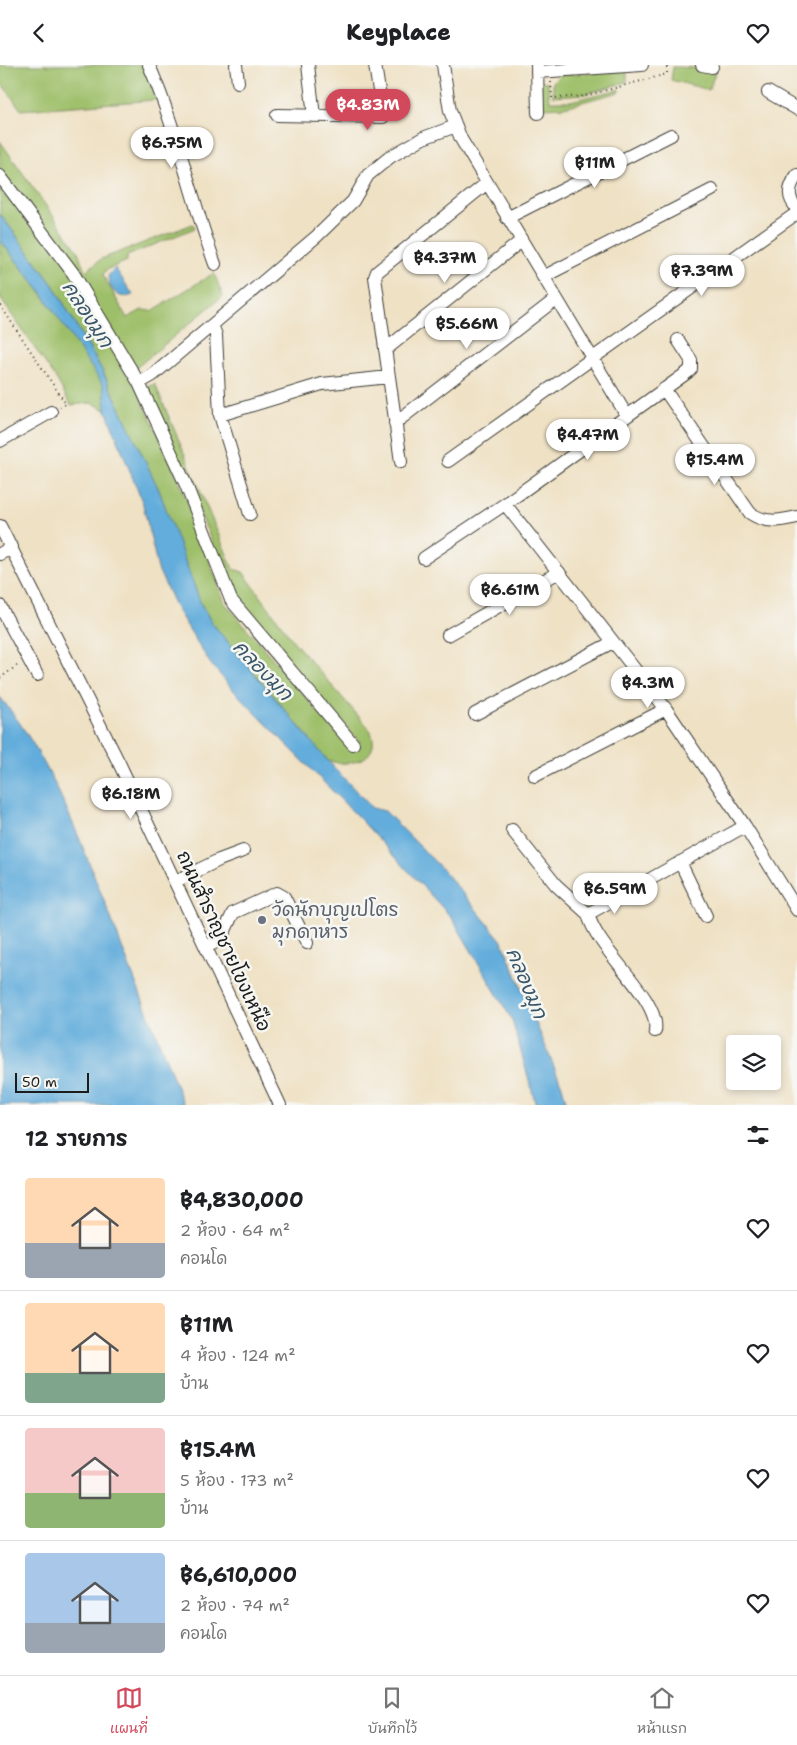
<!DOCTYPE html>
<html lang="th">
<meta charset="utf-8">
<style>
body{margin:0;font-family:"Shantell Sans","Playpen Sans Thai",sans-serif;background:#f2f2f2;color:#202124;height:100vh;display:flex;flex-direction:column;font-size:19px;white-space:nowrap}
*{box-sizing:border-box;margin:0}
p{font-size:16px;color:#757577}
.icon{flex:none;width:28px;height:28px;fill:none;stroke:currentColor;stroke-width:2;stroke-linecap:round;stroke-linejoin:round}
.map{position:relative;height:1040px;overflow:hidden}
.side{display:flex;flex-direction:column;background:#fff;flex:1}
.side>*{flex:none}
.fabs{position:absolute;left:726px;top:970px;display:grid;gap:10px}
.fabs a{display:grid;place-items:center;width:55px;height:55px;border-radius:5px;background:#fff;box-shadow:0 2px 8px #0003;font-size:25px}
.scale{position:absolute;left:15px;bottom:12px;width:74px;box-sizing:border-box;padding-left:5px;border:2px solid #1c1c1c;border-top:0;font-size:14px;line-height:18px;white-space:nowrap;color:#1c1c1c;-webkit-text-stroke:4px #f6f6f2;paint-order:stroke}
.price{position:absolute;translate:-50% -42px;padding:0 11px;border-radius:18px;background:#fff;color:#222;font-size:16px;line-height:32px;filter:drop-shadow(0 1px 2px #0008)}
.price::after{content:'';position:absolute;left:50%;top:30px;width:15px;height:11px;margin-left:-8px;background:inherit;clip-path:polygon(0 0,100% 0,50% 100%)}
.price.selected{background:#d1495b;color:#fff}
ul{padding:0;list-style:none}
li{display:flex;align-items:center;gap:15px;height:125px;padding:0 25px}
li+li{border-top:1px solid #e0e0e0}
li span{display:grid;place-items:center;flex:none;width:140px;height:100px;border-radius:5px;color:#555}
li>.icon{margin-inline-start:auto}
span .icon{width:60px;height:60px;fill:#fffc;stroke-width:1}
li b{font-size:21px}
h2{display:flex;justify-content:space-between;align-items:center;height:60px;padding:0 25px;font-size:21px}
header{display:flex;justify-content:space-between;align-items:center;height:65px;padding:0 25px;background:#fff;font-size:22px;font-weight:800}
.dock{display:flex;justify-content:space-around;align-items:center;height:70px;border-top:1px solid #e0e0e0;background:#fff;font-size:14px;color:#757577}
.dock a{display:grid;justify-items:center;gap:2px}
.dock .selected{color:#d1495b}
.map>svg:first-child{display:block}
.green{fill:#9ebf69;stroke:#5d6e42}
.water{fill:#64addc;stroke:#40647c}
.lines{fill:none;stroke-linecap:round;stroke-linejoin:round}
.minor-casing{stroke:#3c3a35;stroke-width:14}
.path{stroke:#3c3a35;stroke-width:2;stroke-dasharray:1 4;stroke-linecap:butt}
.minor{stroke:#fff;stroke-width:12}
.worship-dot{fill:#6b7280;stroke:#f6f6f2;stroke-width:2}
.labels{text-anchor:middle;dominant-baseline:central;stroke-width:5;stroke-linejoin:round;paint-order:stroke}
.worship-label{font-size:19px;fill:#5b616d;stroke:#f6f6f2;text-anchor:start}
.street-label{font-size:19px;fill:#1c1c1c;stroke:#f6f6f2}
.water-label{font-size:20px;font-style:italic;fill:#395669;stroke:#f6f6f2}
</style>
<header><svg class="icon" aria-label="back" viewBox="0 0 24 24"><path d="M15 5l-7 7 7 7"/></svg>Keyplace<svg class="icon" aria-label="heart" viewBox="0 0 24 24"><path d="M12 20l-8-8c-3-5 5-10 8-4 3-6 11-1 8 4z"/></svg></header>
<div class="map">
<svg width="797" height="1040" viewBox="0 0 797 1040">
<rect width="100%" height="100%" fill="#f6f6f2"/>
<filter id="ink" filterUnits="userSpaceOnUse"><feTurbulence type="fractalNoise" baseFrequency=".02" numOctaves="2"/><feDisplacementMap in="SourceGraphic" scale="10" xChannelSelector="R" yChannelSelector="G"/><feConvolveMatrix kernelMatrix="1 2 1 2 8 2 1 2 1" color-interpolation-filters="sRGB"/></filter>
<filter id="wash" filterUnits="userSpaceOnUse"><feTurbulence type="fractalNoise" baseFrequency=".0096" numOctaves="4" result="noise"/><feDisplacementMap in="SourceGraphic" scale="20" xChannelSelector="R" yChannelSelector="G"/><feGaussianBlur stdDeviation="1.12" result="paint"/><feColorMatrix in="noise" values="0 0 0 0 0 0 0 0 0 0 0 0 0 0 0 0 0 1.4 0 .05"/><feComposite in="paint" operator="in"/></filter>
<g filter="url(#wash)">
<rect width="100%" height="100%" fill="#efe1c4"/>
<path class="green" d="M0,0H143L157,32L155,35L21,45L0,16Z
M673,2L698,3L715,8L709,25L671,15Z
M627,5V17L585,29L553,31V17L560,10Z
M540,16L548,17L550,36H571L619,24V27L564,42L541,43Z
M0,76L78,186L85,207L101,194L193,159L195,163L127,191V196L106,205L103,210L127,253L142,245L152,246L214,208L223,231L130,308L182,422L225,538L351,685L360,678L235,533L148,322L155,319L233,504L243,507L294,577L368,662C380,680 370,696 348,698C342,699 335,697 328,696L212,558L201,539L119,340L102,305L53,220L0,149Z
M0,175L41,227L97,308L104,321L106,345L92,338L71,340L57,315L0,233Z"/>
<path class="water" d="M0,149L53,220L102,305L159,425L201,539L212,558L328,696L372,743L385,746L445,807L502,876L562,1021L567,1040H536L512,955L452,853L361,755L234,626L210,598L176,543L158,504L143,439L106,345L104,321L41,227L0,175Z
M115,203L133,230C118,236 110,225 108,211Z
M0,632C52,695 79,773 109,848C133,912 159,976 184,1040H0Z"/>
</g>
<g filter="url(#ink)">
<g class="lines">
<g class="minor-casing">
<path id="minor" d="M149,0C177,65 191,133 215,199
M236,0L238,17
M308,0L314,51
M443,0L450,46L461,74L627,351
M537,0L538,48
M702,0L712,2
M537,7L642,0
M768,27L797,44
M277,50L383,52L375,0
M797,110C789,122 786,132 797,143
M0,111L73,208L139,318L186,420L231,535L353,679
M507,153L671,70
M543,212L712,125
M212,260L216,270L220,350L250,449
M385,285L521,176
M139,318L153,310L317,171L353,136L368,110L390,92L423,73L456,61
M664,324L750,448C766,459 779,456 797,452
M220,350L322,319L389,312
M395,358L556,234
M0,376L51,347
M448,396L797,148
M401,397L375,212L377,207L487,118
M505,439L666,644L745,761L797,845
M0,461L120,700L280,1040
M0,489L12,482
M424,493L505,439L688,307L691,304V295L678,275
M0,541L37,610
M448,570L559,507
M475,649L613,577
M535,711L666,644
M512,765L556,820L588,849L745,761
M680,797L706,851
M176,816L219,795L243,786
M588,849C597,886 661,934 655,966
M207,882L221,874L233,848L277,828L284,832L307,878"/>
</g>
<path class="path" d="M551,17L552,33L585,31L667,9V0
M0,240L66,339L60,342
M0,613L18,600"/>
<use href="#minor" class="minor"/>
</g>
</g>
<circle class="worship-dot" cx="262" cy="855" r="5"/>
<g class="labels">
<g class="worship-label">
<text x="272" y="844">วัดนักบุญเปโตร<tspan x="272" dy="22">มุกดาหาร</tspan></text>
</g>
<g class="street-label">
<text transform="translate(224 876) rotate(65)">ถนนสำราญชายโขงเหนือ</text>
</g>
<g class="water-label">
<text transform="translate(88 249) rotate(57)">คลองมุก</text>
<text transform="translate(263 605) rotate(46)">คลองมุก</text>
<text transform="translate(527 918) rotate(67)">คลองมุก</text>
</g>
</g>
</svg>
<div class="fabs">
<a><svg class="icon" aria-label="layers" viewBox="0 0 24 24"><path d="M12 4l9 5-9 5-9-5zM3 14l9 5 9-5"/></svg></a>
</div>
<div class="scale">50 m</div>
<b class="price selected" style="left:368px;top:66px">฿4.83M</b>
<b class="price" style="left:172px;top:104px">฿6.75M</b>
<b class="price" style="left:595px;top:124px">฿11M</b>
<b class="price" style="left:445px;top:219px">฿4.37M</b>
<b class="price" style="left:702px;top:232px">฿7.39M</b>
<b class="price" style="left:467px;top:285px">฿5.66M</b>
<b class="price" style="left:588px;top:396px">฿4.47M</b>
<b class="price" style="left:715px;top:421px">฿15.4M</b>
<b class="price" style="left:510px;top:551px">฿6.61M</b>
<b class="price" style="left:648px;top:644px">฿4.3M</b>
<b class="price" style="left:131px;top:755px">฿6.18M</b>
<b class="price" style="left:615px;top:850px">฿6.59M</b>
</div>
<section class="side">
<h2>12 รายการ<svg class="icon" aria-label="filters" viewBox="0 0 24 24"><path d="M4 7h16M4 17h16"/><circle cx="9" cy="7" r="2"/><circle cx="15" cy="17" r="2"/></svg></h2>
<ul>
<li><span style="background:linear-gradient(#ffd9b3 65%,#9aa5b1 0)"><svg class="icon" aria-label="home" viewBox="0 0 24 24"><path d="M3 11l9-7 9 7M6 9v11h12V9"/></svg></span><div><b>฿4,830,000</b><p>2 ห้อง · 64 m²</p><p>คอนโด</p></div><svg class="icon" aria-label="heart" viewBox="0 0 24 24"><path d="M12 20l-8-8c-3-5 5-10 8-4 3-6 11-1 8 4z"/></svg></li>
<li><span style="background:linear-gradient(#ffd9b3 70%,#7fa58c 0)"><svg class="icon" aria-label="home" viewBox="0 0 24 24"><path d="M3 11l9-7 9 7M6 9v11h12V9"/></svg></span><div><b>฿11M</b><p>4 ห้อง · 124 m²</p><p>บ้าน</p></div><svg class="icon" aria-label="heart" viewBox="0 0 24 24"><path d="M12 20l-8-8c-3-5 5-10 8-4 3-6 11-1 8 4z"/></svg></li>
<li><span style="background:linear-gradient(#f6c9c9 65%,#8fb573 0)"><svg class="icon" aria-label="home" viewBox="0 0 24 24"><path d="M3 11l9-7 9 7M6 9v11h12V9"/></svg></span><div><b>฿15.4M</b><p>5 ห้อง · 173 m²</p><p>บ้าน</p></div><svg class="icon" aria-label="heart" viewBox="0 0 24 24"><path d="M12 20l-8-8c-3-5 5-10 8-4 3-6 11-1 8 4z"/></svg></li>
<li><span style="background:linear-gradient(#a9c7e8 70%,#9aa5b1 0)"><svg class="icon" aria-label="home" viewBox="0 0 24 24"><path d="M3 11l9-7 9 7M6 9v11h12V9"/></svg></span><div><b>฿6,610,000</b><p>2 ห้อง · 74 m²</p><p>คอนโด</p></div><svg class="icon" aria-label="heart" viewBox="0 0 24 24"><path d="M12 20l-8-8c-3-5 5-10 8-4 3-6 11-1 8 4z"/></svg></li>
</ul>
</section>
<nav class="dock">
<a class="selected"><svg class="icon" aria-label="map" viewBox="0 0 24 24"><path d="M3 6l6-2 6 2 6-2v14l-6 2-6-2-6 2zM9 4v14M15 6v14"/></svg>แผนที่</a>
<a><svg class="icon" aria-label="saved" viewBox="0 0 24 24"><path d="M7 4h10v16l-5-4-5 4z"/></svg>บันทึกไว้</a>
<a><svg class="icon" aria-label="home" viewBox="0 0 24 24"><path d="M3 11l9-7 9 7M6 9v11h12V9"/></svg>หน้าแรก</a>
</nav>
